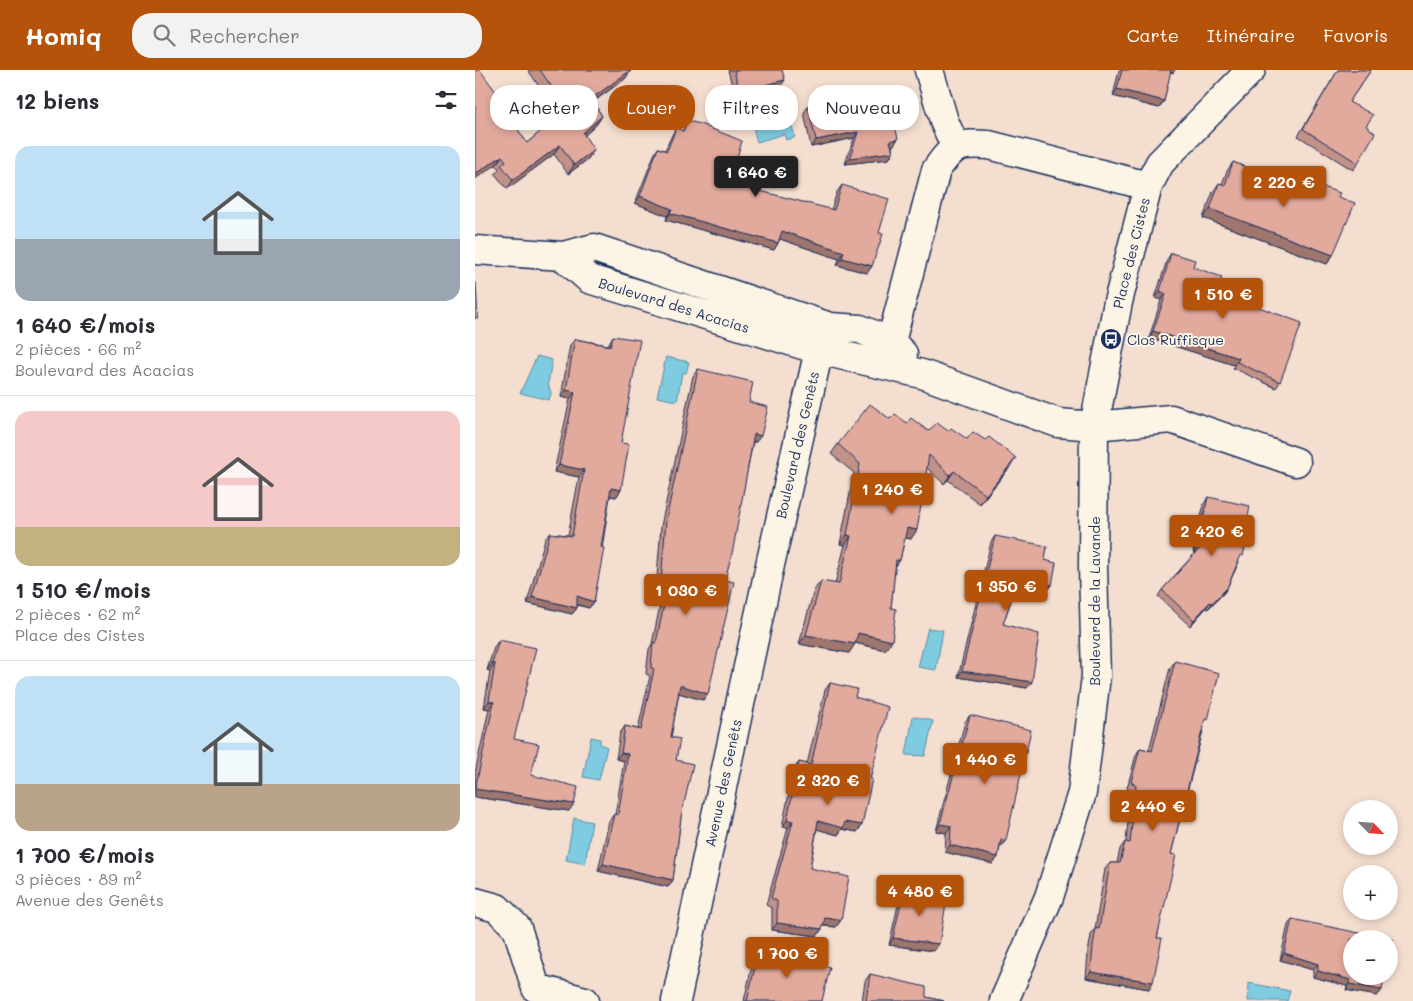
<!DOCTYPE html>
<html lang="fr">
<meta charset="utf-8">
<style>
body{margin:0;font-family:Mali,sans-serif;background:#f2f2f3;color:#2b2b33;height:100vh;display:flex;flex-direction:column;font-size:19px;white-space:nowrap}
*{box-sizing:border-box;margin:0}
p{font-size:16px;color:#7c7c81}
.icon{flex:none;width:28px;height:28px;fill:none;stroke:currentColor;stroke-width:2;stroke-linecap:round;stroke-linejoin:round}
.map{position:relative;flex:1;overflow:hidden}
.sheet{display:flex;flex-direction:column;background:#fff;width:475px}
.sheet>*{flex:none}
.hud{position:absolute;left:15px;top:15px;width:475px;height:45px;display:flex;gap:10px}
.needle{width:32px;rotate:115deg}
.tools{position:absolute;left:868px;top:730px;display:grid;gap:10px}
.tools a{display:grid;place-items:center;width:55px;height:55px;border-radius:50%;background:#fff;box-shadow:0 2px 8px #0003;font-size:25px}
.price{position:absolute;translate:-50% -42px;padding:0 11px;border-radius:5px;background:#b45309;color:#fff;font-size:16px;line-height:32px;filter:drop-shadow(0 1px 2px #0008)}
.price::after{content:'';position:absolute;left:50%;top:30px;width:15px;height:11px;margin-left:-8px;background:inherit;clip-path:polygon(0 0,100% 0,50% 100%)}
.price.active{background:#222;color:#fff}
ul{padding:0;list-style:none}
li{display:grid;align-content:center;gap:10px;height:265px;padding:0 15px}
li+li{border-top:1px solid #e1e1e2}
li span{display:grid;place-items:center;height:155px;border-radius:15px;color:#555}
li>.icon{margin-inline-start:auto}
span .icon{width:90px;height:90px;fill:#fffc;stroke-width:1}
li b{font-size:21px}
h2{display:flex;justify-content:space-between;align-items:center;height:60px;padding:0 15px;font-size:21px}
.tag{padding:0 18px;border-radius:20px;background:#fff;box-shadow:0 2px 8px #0003;font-size:18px;line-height:45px}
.tag.active{background:#b45309;color:#fff}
header{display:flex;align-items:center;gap:30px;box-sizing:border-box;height:70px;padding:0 25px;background:#b45309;color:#fff}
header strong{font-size:24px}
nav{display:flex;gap:28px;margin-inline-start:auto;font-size:18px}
.search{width:350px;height:45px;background:#f2f2f3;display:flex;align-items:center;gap:12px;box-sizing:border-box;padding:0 18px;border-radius:20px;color:#7c7c81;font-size:19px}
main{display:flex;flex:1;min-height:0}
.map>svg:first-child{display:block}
.water{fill:#7fcbdf;stroke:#578dab}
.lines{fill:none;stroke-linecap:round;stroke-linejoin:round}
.minor-casing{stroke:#1b2f5e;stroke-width:31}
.minor{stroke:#fcf5e5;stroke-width:28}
.wall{fill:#c29187;stroke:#1b2f5e}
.shaded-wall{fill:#9e766e;stroke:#1b2f5e}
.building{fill:#e2a99d;stroke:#1b2f5e}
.labels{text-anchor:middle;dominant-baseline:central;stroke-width:4;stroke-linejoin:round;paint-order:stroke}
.street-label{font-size:14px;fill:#1b2f5e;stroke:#fcf5e5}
.poi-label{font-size:14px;fill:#1b2f5e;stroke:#fcf5e5;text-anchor:start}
</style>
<header>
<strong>Homiq</strong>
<div class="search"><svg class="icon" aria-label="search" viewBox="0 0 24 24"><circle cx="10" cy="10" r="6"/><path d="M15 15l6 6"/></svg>Rechercher</div>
<nav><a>Carte</a><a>Itinéraire</a><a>Favoris</a></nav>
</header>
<main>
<section class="sheet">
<h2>12 biens<svg class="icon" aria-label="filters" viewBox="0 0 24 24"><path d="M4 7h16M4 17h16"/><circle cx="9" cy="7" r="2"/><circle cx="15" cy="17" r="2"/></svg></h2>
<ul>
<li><span style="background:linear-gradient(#bfe0f5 60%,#9aa5b1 0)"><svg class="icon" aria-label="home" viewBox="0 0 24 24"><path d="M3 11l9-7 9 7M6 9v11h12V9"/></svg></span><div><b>1 640 €/mois</b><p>2 pièces · 66 m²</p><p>Boulevard des Acacias</p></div></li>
<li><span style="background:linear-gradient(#f6c9c9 75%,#c2b280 0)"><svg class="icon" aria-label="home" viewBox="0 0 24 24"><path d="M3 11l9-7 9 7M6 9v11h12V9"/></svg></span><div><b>1 510 €/mois</b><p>2 pièces · 62 m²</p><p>Place des Cistes</p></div></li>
<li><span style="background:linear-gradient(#bfe0f5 70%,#b9a48a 0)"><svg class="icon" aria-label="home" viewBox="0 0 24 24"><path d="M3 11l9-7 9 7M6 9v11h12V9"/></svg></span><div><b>1 700 €/mois</b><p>3 pièces · 89 m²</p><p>Avenue des Genêts</p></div></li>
</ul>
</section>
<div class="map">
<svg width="938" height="931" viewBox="0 0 938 931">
<rect width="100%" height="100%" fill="#f4decf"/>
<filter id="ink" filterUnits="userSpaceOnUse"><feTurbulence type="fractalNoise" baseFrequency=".02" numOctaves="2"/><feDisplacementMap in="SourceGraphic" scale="10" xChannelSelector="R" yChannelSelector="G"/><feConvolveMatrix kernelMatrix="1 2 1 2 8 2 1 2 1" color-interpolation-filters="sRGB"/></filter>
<g filter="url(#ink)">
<path class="water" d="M313,42L320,67L311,70L309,64L282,72L277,53Z
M62,286L77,290L73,314L76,323L74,330L45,323Z
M191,287L214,292L211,303H207L202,331L182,327Z
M453,558L468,560L461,600L443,597Z
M438,646L458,651L450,686L431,685Z
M116,667L125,669V674L132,677L124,710L108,707Z
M99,748L117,752L110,794L91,790Z
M774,913L815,921L812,931H773Z"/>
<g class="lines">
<g class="minor-casing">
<path id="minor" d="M454,0L469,51L481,78
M0,180L88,186
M416,272L385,259L355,257L119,178L88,186L114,209L344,280L447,304L583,353L619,356L696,349L821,392
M428,284L416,272L461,100C478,75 484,73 514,75L673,116
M0,832L22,838L42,858L61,918L110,931
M201,931L295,495L344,280L352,262
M529,931L574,827L607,723L621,606L618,497L619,356L643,232L673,116L685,93L776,0"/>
</g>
<use href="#minor" class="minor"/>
</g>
<path class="wall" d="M53,0H156L150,9L118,32L127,46L121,55L110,65L113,89L93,104L79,84L32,119L20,104L24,99L21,95L19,25L52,73L84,46Z
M253,0H307L306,16L260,27Z
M644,0H700L698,3L695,2L689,31L684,38L638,26Z
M863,0H896L874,32L891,56L883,93L878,100L823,66Z
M333,36L370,37L390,43L419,75L417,76L418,82L414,89L370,94L379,68L336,77L329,43Z
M213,51L254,113L356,140L362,122L367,115L404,163L397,196L392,203L362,195L364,189L305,169L303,173L299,180L191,150L192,146L160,133L179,85L183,78L190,80L197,65L201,58L207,61Z
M758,92L830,121L836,113L863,127L858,185L852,194L728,148L738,122L744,113L747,114L752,101Z
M696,183L718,197L743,222L805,312L801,318L758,298L759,295L674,268L686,230L680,228L692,190Z
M138,266L146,373V420L141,427L135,426L119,532L114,538L102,535V538L97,544L52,533L70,469L75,463L93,465L104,407L79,402L95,329L86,327L95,275L100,269L133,275Z
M223,299L274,332L281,372H278L250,510L233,624L228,630L204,623L196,667L201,690L206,747L198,810L193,817L123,801L134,751L139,744L140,745L149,691L141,689L145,663L150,656L163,659L175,606L171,604L174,579L177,574L188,521L181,519L186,456L218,306Z
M415,349L432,353L453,361H473L492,369L535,397L505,434L473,410L469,414L452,398L436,469L430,468L425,490L420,497L416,538L417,571L410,580L380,573L374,583L324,574L339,520L346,511L360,514L370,475L365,474L379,403L356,384L363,374Z
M733,427L764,492L752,518L748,524L733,539L731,538L715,556L683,526L687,520L720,483L718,482L729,434Z
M520,466L570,490L577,515L572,521L541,516L528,554L552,618L483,607L516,472Z
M24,570L39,669L56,705L94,741L0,727V703L14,639L9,638L15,601L12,600L19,577Z
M700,591L729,657L696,784L674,919L611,908L613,883L616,865L620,859L630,799L635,793H642L645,779L650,772H651L656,722L652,718L661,685L665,678L674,680L695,598Z
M355,613L380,627L395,709L387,755L382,762L367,759L363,765L342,759L335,798L366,850L361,857L348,856L342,866L297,860V838L291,835L313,758L307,757L319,699L324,692L332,694L350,620Z
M495,645L531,770L526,777H525L523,787L518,794L470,782L471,763L461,761L490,652Z
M429,819L464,874L459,881L414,875L425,826Z
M817,849L907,920L902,926L871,920L872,916L838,907V900L805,890L813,855Z
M284,880L300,884L302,882L339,893L347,931H269L279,887Z
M395,904L451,927L469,931H387L390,911Z"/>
<path class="shaded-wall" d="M156,0L150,9L110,37L116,29Z
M310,10L306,16L260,27L264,21Z
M642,19L689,31L684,38L638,26Z
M127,46L121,55L102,72L108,63Z
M383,62L379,68L336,77L341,70Z
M423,69L419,75L410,78L415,71Z
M85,75L79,84L32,119L38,110Z
M119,80L113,89L93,104L99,95Z
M418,82L414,89L370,94L375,88Z
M27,86L21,95L0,109V104Z
M165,126L197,139L192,146L160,133Z
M735,139L858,185L852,194L728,148Z
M195,143L303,173L299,180L191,150Z
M307,161L369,182L364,189L302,168Z
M367,188L397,196L392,203L362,195Z
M685,221L691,224L686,230L680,228Z
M678,261L764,288L759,295L674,268Z
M91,320L100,322L95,329L86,327Z
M279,364L286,366L281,372L275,371Z
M541,388L535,397L505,434L511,425Z
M84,395L109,400L104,407L79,402Z
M479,401L473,410L469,414L475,405Z
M136,418L146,420L141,427L131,425Z
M432,458L442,460L436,469L426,467Z
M372,465L376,466L370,475L365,474Z
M722,476L726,477L722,483L718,482Z
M421,490H425L419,499Z
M543,509L577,515L572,521L539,515Z
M186,512L193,515L188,521L181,519Z
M752,518L748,524L733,539L737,533Z
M102,526L119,532L114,538L97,533Z
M57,527L102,538L97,544L52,533Z
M735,532L731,538L715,556L719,550Z
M383,563L417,571L410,580L376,572Z
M331,565L380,574L374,583L324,574Z
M17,593L20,594L15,601L12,600Z
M487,601L557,612L552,618L483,607Z
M205,615L233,624L228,630L200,622Z
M14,631L19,632L14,639L9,638Z
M146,683L153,684L149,691L141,689Z
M0,719L99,734L94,741L0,727Z
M312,750L318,751L313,758L307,757Z
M343,751L370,752L387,755L382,762L367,759L363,765L338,758Z
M465,754L476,756L471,763L461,761Z
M526,769L531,770L526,777L522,776Z
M475,775L523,787L518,794L470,782Z
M128,794L198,810L193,817L123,801Z
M350,848L366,850L361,857L345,855Z
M302,853L347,859L342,866L297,860Z
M418,868L464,874L459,881L414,875Z
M809,883L843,894L838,900L805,890Z
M843,901L876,910L872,916L838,907Z
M616,902L678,912L674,919L611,908Z
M875,914L907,920L902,926L871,920Z"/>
<path class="building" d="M0,0H5L21,22L19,24L52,73L92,39L65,0H156L116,29L127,46L108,63L119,80L99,95L85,75L38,110L26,95L31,91L27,86L0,104Z
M259,0H307L310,10L264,21Z
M647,0H696L689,31L642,19Z
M863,0H896L874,32L898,45L891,56L900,63L883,93L828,59Z
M368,29L370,37L388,32L390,43L416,37L423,69L415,71L418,82L375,88L383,62L341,70L333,36Z
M213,51L225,54L267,71L254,113L359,140L367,115L414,129L404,163L408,164L397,196L367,188L369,182L307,161L303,173L195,143L197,139L165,126L183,78L192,81L201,58L208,61Z
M758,92L833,122L836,113L865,123L863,127L880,133L858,185L735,139L744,113L750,115Z
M696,183L720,190L718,197L747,207L743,222L827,253L805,312L762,292L764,288L678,261L691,224L685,221Z
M0,213H1L3,248H0Z
M138,266L165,270L146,373L154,374L146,420L136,418L126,477L129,478L119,532L102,526V538L57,527L75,463L97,466L109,400L84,395L100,322L91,320L100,269L135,276Z
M223,299L278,312L274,332L293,337L286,366L279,364L258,479L250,510L259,512L233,624L205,615L196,667L205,669L201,690L218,694L206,747L198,810L128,794L139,744L143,745L153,684L146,683L150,656L166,660L179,599L176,598L178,572L181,573L193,515L186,512L191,450Z
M395,334L415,349L420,344L432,353L436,348L453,361L462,353L473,361L476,358L492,369L498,362L510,370L514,367L541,388L511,425L479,401L475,405L454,385L442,460L432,458L425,490H421L416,538L421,539L417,571L383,563L380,574L331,565L346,511L364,514L376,466L372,465L385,394L363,374Z
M733,427L775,436L771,458L774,459L768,486L766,485L752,518L737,533L735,532L719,550L687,520L726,477L722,476Z
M520,466L572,476L570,490L581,493L577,515L543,509L528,554L564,564L557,612L487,601Z
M24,570L61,578L39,669L64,674L56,705L103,717L99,734L0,719L19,632L14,631L20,594L17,593Z
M700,591L744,603L733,650L730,649L696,784L701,785L682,868H687L678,912L616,902L618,876L621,858L624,859L635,793H645L650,772L655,773L661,715L656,712L665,678L677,681Z
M355,613L382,619L380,627L413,637L395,709H397L387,755L370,752L368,758L343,751L335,798L374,807L366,850L350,848L347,859L302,853V831L296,828L318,751L312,750L324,692L336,695Z
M495,645L556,660L531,770L526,769L523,787L475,775L476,756L465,754Z
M429,819L472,828L464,874L418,868Z
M817,849L913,869H876V906H909L907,920L875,914L876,910L843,901V894L809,883Z
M914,869L918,870L914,883Z
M284,880L302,885V882L340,891L339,893L355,897L347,931H272Z
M395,904L451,917V927L469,931H391Z"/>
</g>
<defs>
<g id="bus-disc" transform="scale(1.125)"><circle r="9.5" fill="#1b2f5e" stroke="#fcf5e5"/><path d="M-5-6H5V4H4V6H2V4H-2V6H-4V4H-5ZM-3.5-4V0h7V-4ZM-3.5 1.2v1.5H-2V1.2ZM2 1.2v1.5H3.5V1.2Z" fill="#fff"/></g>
</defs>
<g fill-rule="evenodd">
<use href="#bus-disc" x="636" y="269"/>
</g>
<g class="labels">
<g class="street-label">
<text transform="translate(656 183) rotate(-76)">Place des Cistes</text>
<text transform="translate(199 235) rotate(17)">Boulevard des Acacias</text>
<text transform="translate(322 375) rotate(-77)">Boulevard des Genêts</text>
<text transform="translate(619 531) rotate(-90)">Boulevard de la Lavande</text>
<text transform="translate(248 713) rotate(-78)">Avenue des Genêts</text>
</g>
<g class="poi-label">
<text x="652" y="269">Clos Ruffisque</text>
</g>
</g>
</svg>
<div class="tools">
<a><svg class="needle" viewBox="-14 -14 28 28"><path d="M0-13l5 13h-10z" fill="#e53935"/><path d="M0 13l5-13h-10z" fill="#7c7c81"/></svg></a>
<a>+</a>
<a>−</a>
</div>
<b class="price active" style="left:281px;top:128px">1 640 €</b>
<b class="price" style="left:809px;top:138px">2 220 €</b>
<b class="price" style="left:748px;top:250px">1 510 €</b>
<b class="price" style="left:417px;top:445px">1 240 €</b>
<b class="price" style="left:737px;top:487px">2 420 €</b>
<b class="price" style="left:531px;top:542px">1 350 €</b>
<b class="price" style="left:211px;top:546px">1 030 €</b>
<b class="price" style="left:510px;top:715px">1 440 €</b>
<b class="price" style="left:353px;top:736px">2 320 €</b>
<b class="price" style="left:678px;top:762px">2 440 €</b>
<b class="price" style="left:445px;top:847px">4 480 €</b>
<b class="price" style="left:312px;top:909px">1 700 €</b>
<div class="hud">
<a class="tag">Acheter</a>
<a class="tag active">Louer</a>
<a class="tag">Filtres</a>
<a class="tag">Nouveau</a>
</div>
</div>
</main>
